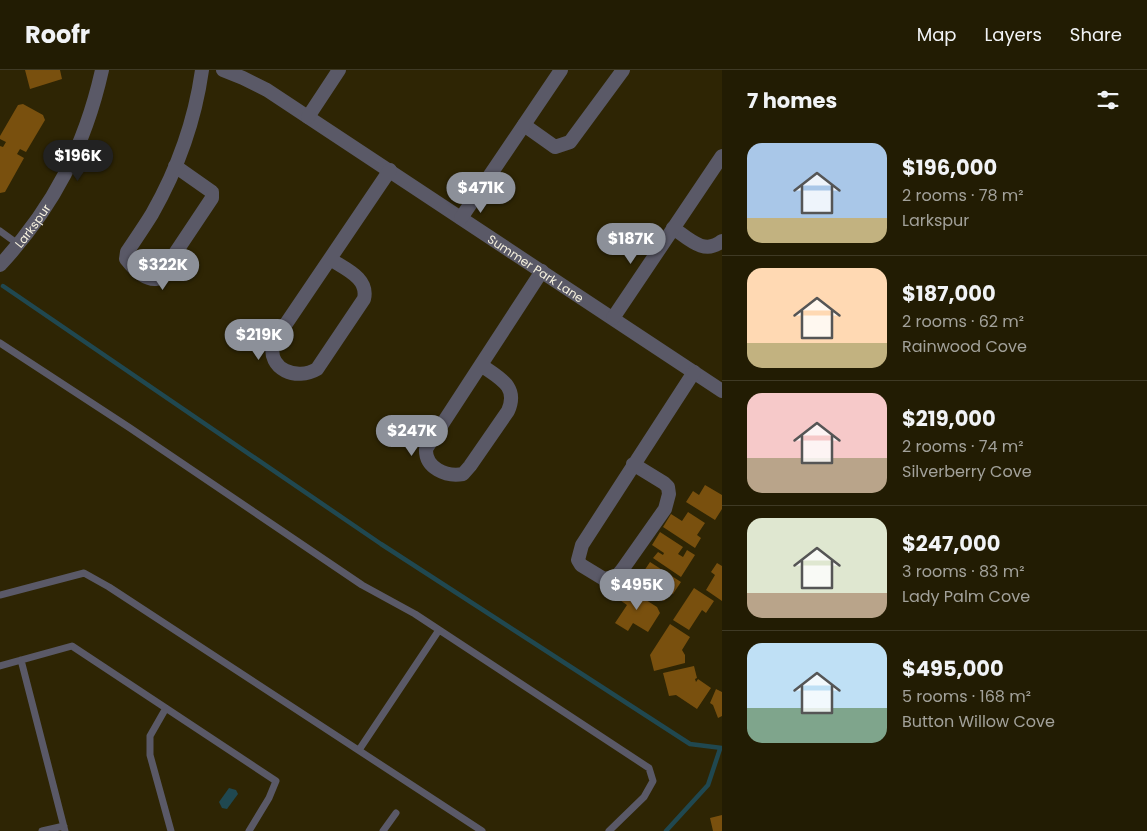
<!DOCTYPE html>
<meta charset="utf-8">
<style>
body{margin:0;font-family:Poppins,sans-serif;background:#2a250d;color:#f1f3f6;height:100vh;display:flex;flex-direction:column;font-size:19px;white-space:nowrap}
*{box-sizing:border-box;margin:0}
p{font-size:16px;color:#a2a19a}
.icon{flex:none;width:28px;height:28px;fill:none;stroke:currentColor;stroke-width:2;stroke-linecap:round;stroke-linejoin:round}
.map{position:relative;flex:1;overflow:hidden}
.sheet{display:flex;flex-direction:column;background:#221c03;width:425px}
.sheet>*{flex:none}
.price{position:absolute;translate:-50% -42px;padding:0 11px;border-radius:18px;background:#8c9099;color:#fff;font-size:16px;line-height:32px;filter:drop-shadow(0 1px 2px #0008)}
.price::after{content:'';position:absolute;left:50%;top:30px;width:15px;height:11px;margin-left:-8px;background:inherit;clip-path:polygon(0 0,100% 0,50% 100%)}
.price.active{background:#222;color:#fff}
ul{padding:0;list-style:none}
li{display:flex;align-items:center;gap:15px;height:125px;padding:0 25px}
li+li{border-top:1px solid #3f3a25}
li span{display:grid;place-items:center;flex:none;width:140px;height:100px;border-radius:15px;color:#555}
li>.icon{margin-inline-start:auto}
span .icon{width:60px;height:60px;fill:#fffc;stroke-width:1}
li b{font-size:21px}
h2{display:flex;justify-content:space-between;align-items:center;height:60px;padding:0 25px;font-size:21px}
header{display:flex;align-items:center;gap:30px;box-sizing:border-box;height:70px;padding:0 25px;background:#221c03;border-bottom:1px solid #3f3a25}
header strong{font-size:24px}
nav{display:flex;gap:28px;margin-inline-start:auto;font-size:18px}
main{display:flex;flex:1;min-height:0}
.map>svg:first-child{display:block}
.water{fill:#204850}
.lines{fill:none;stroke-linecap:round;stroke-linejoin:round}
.stream{stroke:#204850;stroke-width:4.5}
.building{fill:#79500e}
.lane{stroke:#5a5967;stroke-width:7}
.street{stroke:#5a5967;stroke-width:14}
.labels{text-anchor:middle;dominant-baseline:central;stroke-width:5;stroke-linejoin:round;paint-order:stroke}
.street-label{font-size:12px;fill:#f6f1de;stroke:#120f03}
</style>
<header>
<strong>Roofr</strong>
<nav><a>Map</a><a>Layers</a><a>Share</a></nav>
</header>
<main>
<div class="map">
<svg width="722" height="761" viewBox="0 0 722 761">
<rect width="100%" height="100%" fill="#2e2504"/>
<path class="water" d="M229,718L236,720L238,724L227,739L222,738L219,732Z"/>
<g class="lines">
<path class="stream" d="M3,216L381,474L690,674L722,678
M666,761L708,715L720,679"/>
</g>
<path class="building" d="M25,0H60L62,9L30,19Z
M23,34L43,45L45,50L26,82L20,79L17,84L24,88L5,122L0,123V76L3,77L6,72L0,69V66L18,35Z
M705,415L722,425V439L715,450L686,432L693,421L699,425Z
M688,442L705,453L697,465L701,468L695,478L663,457L671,444L682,451Z
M660,462L683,477L678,484L683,487L687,480L695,485L681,507L653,488L658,482L663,485L664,483L652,475Z
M650,492L681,512L673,524L670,522L664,531L657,526L653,527L641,519L646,511L640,507Z
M717,493L722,496V531L706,520L715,505L711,502Z
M624,516L657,537L660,543L648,562L633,553L628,561L615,553L627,535L617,528Z
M694,518L714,531L706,543L702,540L689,560L673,550Z
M670,554L690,567L682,580L685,585V593L654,601L650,585Z
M694,596L697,608L695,609L696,612L698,609L711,618L697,639L676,625L669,626L663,603Z
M716,619L722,622V646L718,648L713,635L710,633Z
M722,745V761H713L710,748Z"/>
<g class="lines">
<path class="lane" d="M0,161L18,174
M0,273L130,358L362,515L415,544L649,698L653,711L644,727L609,761
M0,525L84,503L109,517L482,761
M21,590L65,761
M0,596L72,576L276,711L269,728L249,761
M166,638L150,666V685L171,761
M359,680L439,560
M42,761L64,756
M383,761L396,743"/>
<g class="street">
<path id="s1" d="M223,0L243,8L267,20L722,321"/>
<path d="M308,47L339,0"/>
<path d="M524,55L555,77L570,72L623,0"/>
<path d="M175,96L212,122V128L164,200L156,209C144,210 133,198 126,189L127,182C135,170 144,157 152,144C177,100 195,50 202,0"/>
<path d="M461,148L561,0"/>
<path d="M673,158C688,168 704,186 722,171"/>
<path d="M330,189C345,199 369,208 364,229L317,299C297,311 267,300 273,273L390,100"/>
<path id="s2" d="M0,195C53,138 85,76 102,0"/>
<path d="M613,248L722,86"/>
<path d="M481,295C499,308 519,316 508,341L470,396L463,404C446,407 425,398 426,379L542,201"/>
<path d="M633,394L664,413L668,417L669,424L665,439L622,500L617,506L604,509L581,495L578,490L582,475L694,302"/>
</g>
</g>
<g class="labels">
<g class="street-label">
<text stroke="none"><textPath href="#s2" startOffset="51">Larkspur</textPath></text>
<text stroke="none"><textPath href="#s1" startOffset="371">Summer Park Lane</textPath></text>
</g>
</g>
</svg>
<b class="price active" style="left:78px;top:112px">$196K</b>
<b class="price" style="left:481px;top:144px">$471K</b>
<b class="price" style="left:631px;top:195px">$187K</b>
<b class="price" style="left:163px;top:221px">$322K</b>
<b class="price" style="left:259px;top:291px">$219K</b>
<b class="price" style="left:412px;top:387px">$247K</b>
<b class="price" style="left:637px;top:541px">$495K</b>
</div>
<section class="sheet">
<h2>7 homes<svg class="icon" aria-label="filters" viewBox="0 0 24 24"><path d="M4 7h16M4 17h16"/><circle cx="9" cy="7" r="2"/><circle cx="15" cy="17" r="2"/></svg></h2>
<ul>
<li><span style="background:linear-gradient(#a9c7e8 75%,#c2b280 0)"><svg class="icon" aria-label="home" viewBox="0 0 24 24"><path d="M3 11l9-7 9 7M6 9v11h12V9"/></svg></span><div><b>$196,000</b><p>2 rooms · 78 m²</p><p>Larkspur</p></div></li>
<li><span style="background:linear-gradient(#ffd9b3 75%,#c2b280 0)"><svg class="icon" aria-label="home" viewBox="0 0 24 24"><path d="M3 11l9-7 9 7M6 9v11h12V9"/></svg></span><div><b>$187,000</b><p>2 rooms · 62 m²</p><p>Rainwood Cove</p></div></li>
<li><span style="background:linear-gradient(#f6c9c9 65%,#b9a48a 0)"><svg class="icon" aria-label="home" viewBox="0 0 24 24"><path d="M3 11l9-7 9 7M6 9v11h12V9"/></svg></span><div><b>$219,000</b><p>2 rooms · 74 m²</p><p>Silverberry Cove</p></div></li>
<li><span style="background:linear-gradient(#dfe7d0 75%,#b9a48a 0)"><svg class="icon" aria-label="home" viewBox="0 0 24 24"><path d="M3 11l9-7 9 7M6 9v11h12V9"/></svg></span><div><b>$247,000</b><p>3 rooms · 83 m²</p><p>Lady Palm Cove</p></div></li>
<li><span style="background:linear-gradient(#bfe0f5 65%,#7fa58c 0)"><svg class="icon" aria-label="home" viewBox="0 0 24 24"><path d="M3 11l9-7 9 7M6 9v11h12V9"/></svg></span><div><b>$495,000</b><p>5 rooms · 168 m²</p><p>Button Willow Cove</p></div></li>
</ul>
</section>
</main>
